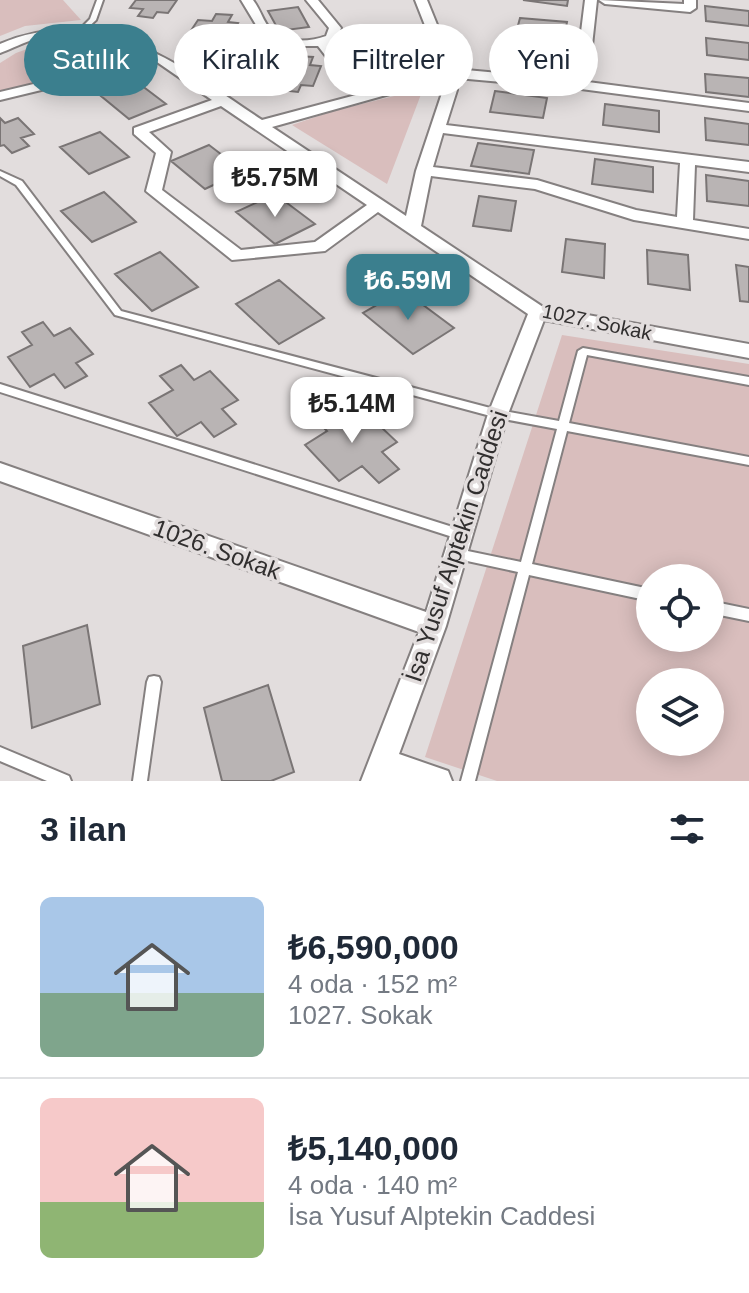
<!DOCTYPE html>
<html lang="tr">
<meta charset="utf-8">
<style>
body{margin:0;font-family:Helvetica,sans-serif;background:#f6f6f7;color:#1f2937;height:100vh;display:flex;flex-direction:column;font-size:30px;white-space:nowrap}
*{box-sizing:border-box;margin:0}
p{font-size:26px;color:#747a83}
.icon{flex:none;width:44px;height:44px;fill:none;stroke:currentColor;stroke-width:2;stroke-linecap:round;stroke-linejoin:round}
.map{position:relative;height:781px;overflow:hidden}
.drawer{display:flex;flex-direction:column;background:#fff;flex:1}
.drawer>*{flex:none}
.hud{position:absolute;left:24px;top:24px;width:702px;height:72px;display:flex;gap:16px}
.controls{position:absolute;left:636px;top:564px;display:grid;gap:16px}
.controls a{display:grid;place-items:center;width:88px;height:88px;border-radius:50%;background:#fff;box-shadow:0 4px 20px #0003;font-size:40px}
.price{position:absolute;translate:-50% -68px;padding:0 18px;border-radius:16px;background:#fff;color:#222;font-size:26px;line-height:52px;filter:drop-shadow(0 2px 4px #0008)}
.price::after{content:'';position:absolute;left:50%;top:48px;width:24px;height:18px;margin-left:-12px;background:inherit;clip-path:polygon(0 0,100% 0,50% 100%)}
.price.current{background:#3b7f8e;color:#fff}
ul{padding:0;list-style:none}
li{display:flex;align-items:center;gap:24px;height:200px;padding:0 40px}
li+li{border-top:2px solid #e0e1e3}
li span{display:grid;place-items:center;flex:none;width:224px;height:160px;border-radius:12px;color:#555}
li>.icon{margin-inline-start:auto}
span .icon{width:96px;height:96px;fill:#fffc;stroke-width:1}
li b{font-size:34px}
h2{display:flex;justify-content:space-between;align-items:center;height:96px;padding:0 40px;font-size:34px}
.chip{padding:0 28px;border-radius:36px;background:#fff;box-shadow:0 4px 20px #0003;font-size:28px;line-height:72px}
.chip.current{background:#3b7f8e;color:#fff}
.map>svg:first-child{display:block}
.green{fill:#d9bebd;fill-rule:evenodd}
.building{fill:#b9b4b4;stroke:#7a7575;stroke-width:2}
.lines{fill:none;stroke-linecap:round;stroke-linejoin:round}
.lane-casing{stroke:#858080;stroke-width:4}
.street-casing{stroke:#858080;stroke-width:4}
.lane{fill:#fff;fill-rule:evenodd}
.street{fill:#fff;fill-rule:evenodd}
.labels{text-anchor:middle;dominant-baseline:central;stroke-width:7;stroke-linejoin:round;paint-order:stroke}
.far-street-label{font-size:20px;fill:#312f2f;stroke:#e2dddd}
.street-label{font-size:24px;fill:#312f2f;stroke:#e2dddd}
</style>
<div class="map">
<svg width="749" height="781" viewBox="0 0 749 781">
<rect width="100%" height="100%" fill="#e2dddd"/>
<path class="green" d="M0,0H63L81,20L25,26L0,36Z
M58,38L91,42L128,60L0,92V63L16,53Z
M423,89L387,184L292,125L333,111Z
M562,335L749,364V781H497L425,757ZM650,578H710V638H650ZM650,682H710V742H650Z"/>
<path class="building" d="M136,0H177L168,13L157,12L153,18L138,16L143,9L130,8Z
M523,0H568L567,6Z
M705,6L749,11V26L706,21Z
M298,7L309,27L279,31L268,11Z
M216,14L232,15L228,22L238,23L228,40L217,39L213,45L197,44L202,36L188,35L198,20L212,21Z
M520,18L567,22L564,38L516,33Z
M706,38L749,43V60L707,55Z
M372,41L389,42L387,50L398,51L392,69L380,68L378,75L361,74L364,65L349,64L355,47L369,48Z
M511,52L560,57L556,75L506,69Z
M296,56L313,57L310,65L321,66L313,86L301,85L298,92L280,90L285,81L269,80L278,62L292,63Z
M705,74L749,78V97L706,92Z
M137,82L166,104L129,119L101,96Z
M495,91L547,98L543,118L490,112Z
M605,104L659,111V132L603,125Z
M0,118L5,123L18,118L34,134L21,138L29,146L12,153L4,145L0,146Z
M705,118L749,124V145L706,140Z
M100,132L129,157L89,174L60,147Z
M478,143L534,150L529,174L471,166Z
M209,145L243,171L205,189L171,161Z
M595,159L653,167V192L592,184Z
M706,175L749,181V206L707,201Z
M104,192L136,222L92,242L61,211Z
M275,194L315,224L275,244L236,212Z
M479,196L516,201L511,231L473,226Z
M566,239L605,244L604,278L562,272Z
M647,250L688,255L690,290L648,284Z
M160,252L198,287L152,311L115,274Z
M736,265L749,267V302L740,301Z
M279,280L324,318L279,344L236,304Z
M403,290L454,328L413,354L363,313Z
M43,322L54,336L70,328L93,354L76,363L87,376L65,388L54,374L30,387L8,357L32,345L22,332Z
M181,365L194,380L210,371L238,400L222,409L236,424L214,437L201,422L177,436L149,403L173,390L160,376Z
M331,404L347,420L363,410L397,442L382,452L399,469L379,483L362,466L339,481L305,445L327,431L312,416Z
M87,625L100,704L32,728L23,646Z
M268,685L294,772L271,781H222L204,708Z"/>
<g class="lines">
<g class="lane-casing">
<path id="lane" d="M97,0H103L96,20L83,32H79V30L90,19Z
M0,171L22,181L121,311L498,410L559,421L578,351L583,348L749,377V385L587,355L569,423L749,457V465L567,431L532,564L650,589V601L529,575L475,781H461L518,572L458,559L454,558L452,554L454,550L458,549L521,562L557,429L498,418L115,315L16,185L0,176Z
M0,384L462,530L466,531L468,535L466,539L462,540L0,392Z
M710,601L749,609V621L710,613Z
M154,676L159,677L161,682L147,781H133L147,682L149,677Z
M0,747L69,776L71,781H47L0,761Z"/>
</g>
<g class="street-casing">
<path id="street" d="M241,0H253C260,9 263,21 270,29C283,44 310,42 326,36L329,28L306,0H318L341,28L336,41L329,44L368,91L443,71L415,0H427L455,69L575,80L585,0H597L588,82L749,103V111L581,89L457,78V90L446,125L749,162V172L695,165L693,220L749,229V239L634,220L535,189L431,176L421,226L543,307L749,344V358L544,320L508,414L446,626L399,754L448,771L452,781H361L419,632L0,481V463L426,612L488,414L528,314L378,212L325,251L232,260L146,191L156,153L134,134V128L212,100L157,62L0,100V92L147,57C113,39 74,28 36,39C23,42 12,49 0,53V44C101,0 182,67 262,120L356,95L318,46H286L264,38ZM443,79V90L416,171L406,216L272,127ZM221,106L367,205L315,242L241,250L162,190L171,152L149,132ZM443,133L680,163L677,217L636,210L537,180L433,167Z
M599,0L684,4V0H696V8L690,12L605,4Z"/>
</g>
<use href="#lane" class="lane"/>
<use href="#street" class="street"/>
</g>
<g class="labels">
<g class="far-street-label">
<text transform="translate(597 322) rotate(12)">1027. Sokak</text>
</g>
<g class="street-label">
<text transform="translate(456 546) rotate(-72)">İsa Yusuf Alptekin Caddesi</text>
<text transform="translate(217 549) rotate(20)">1026. Sokak</text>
</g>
</g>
</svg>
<div class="controls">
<a><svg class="icon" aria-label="locate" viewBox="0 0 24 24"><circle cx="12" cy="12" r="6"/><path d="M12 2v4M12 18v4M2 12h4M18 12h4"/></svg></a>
<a><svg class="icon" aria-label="layers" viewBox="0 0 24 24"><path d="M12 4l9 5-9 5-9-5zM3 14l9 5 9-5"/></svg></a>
</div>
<b class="price" style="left:275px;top:219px">₺5.75M</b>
<b class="price current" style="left:408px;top:322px">₺6.59M</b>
<b class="price" style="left:352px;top:445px">₺5.14M</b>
<div class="hud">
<a class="chip current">Satılık</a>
<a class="chip">Kiralık</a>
<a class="chip">Filtreler</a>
<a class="chip">Yeni</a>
</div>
</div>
<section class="drawer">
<h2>3 ilan<svg class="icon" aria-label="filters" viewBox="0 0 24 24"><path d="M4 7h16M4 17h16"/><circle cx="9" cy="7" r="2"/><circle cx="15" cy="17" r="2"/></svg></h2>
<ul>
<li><span style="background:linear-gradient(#a9c7e8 60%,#7fa58c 0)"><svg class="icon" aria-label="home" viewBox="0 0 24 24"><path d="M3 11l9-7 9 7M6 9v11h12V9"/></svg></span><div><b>₺6,590,000</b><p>4 oda · 152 m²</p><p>1027. Sokak</p></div></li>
<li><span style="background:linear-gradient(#f6c9c9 65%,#8fb573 0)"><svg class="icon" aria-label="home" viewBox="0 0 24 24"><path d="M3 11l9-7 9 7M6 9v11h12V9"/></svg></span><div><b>₺5,140,000</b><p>4 oda · 140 m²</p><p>İsa Yusuf Alptekin Caddesi</p></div></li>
</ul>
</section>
